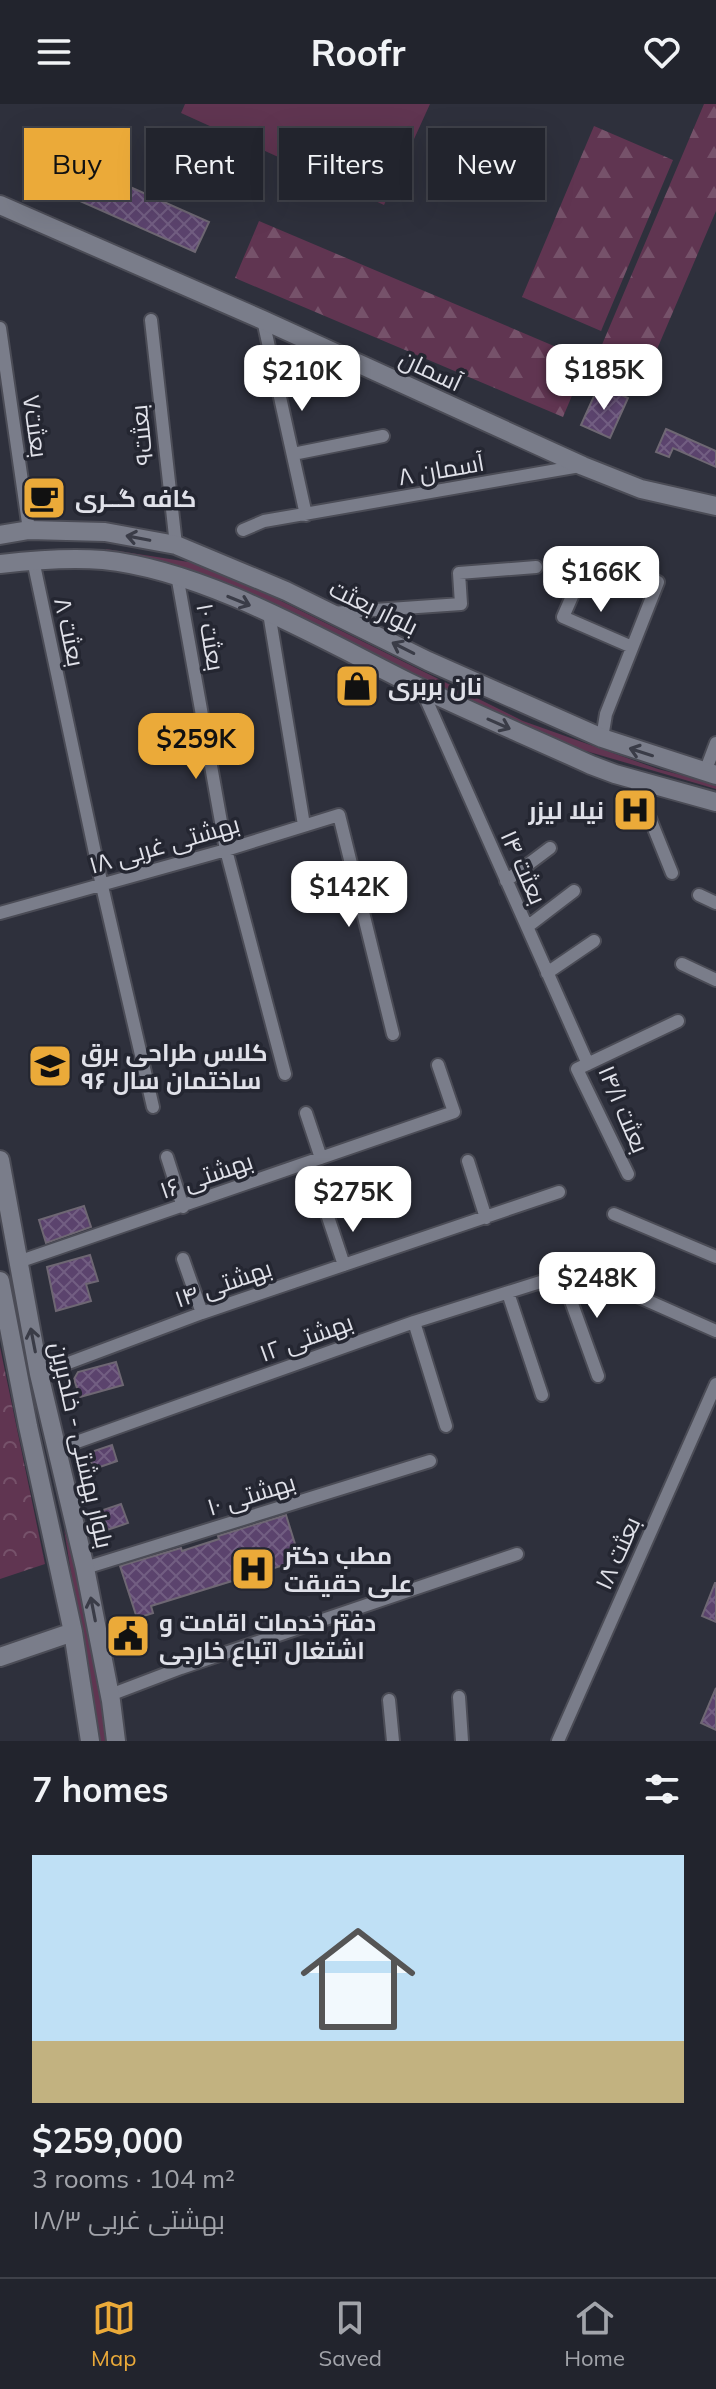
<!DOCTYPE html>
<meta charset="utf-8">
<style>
body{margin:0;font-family:Mulish,Cairo,sans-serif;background:#2e3039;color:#f1f3f6;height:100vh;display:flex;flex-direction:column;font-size:30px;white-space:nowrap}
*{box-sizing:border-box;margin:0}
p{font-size:26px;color:#a2a4aa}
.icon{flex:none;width:44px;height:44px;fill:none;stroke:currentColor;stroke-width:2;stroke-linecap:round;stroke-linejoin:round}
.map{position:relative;height:1637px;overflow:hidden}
.drawer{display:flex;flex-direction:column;background:#22242d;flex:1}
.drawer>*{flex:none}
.banner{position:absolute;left:24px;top:24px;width:668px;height:72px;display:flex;gap:16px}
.price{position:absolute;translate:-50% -68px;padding:0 18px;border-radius:16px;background:#fff;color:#222;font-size:26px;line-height:52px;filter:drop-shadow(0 2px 4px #0008)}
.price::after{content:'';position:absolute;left:50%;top:48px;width:24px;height:18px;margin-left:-12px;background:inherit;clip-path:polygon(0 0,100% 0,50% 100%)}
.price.active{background:#ebaa39;color:#111}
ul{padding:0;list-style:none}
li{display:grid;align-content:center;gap:16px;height:424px;padding:0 32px}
li span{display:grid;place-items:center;height:248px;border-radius:0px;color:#555}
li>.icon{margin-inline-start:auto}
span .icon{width:144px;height:144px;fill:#fffc;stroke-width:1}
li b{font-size:34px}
h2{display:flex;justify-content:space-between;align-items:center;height:96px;padding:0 32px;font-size:34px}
.chip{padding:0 28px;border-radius:0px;background:#22242d;box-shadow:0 8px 32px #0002,0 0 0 2px #3f4149;font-size:28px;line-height:72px}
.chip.active{background:#ebaa39;color:#111}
header{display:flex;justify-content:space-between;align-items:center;height:104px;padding:0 32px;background:#22242d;font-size:36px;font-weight:700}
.dock{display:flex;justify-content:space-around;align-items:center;height:112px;border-top:2px solid #3f4149;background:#22242d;font-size:22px;color:#a2a4aa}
.dock a{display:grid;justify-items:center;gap:4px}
.dock .active{color:#ebaa39}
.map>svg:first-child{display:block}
.grass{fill:#603551}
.forest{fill:url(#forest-firs)}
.park{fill:url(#park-crowns)}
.building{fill:url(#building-cross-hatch);stroke:#6e6773;stroke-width:2}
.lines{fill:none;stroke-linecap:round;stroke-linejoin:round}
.street-casing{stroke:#4b4c56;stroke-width:16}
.secondary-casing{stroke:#4b4c56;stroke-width:22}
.street{stroke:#7a7d8a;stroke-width:12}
.secondary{stroke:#7a7d8a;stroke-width:18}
.oneway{stroke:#3a3c47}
.labels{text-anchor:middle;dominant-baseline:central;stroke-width:7;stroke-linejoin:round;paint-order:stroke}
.street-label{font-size:24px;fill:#e0e1e9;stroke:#242631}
.poi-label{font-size:24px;font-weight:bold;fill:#e0e1e9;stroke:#242631;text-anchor:start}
</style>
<header><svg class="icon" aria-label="menu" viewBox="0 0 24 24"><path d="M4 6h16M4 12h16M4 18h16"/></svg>Roofr<svg class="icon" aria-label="heart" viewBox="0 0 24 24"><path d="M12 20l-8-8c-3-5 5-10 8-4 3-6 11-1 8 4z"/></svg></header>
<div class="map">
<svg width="716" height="1637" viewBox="0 0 716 1637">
<defs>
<pattern id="forest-firs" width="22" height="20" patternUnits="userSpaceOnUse" patternTransform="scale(2)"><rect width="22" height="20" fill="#603551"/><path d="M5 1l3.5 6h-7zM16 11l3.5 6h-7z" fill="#76526a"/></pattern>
<pattern id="park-crowns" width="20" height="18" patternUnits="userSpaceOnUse" patternTransform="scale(2)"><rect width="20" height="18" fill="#603551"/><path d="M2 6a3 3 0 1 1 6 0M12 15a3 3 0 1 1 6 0" fill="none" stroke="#76526a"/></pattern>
<pattern id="building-cross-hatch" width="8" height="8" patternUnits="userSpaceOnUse" patternTransform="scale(2)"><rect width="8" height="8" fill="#5b436d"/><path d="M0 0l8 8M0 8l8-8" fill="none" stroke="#725e82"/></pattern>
</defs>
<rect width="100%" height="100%" fill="#2e303c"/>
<path class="grass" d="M185,0H430L384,101L181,9Z
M106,445L195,459L233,473L523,617L658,665L716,680V685L579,645L513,619L225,478L166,461L105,450Z
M64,1425L81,1479L113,1637H98Z"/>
<path class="forest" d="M704,0H716V107L649,264L601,243Z
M594,22L673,56L601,227L522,193Z
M259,117L587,256L563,313L235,174Z"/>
<path class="park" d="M0,1243L45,1460L0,1475Z"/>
<path class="building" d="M94,67L209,118L195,148L80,97Z
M599,281L628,294L610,334L581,321Z
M666,325L716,347V363L673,344L669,353L656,348Z
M84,1102L91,1123L46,1139L39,1116Z
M90,1151L98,1177L86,1180L91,1197L56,1207L47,1163Z
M116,1258L123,1281L80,1293L74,1275L78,1268Z
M112,1341L117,1357L94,1365L88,1349Z
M121,1400L128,1419L104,1427L97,1408Z
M286,1411L300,1456L151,1502L153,1509L137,1514L120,1462L181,1444L182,1447L219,1435L218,1432Z
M715,1479H716V1518L702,1512Z
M132,1522L137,1538L124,1542L119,1526Z
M716,1584V1626L701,1619Z"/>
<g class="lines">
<g class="street-casing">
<path id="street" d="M151,216L176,441
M263,216L306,411
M0,224L29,426
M293,350L383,332
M243,426L264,417L580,362
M33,456L102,782L153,1003
M177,471L226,746L285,970
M580,474L563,513L632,543
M269,509L304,721
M332,509L461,500L459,469L536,463
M421,584L588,960
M602,634L606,610L658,478L616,461
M705,668L716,639
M634,675L672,769
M506,777L550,744
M699,791L716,799
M0,809L226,746L339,711L393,930
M527,823L574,787
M682,860L716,876
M547,869L594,837
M306,1009L321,1054
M167,1053L183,1103
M468,1057L486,1114
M628,1070L577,965L678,917
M327,1110L344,1161
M614,1110L716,1153
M183,1155L202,1209
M18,1158L454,1008L438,961
M562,1172L598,1272
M612,1181L716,1227
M508,1189L542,1291
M414,1218L446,1322
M39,1270L202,1209L559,1088
M57,1345L414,1218L572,1168
M85,1464L430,1357
M110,1591L181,1564L517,1450
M459,1593L462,1637
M389,1596L393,1637
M558,1637L716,1280"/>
</g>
<g class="secondary-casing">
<path id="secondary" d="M0,101L263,216L583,362L641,385L716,402
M0,431L29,426L105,428L176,441L286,487L428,557L602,634L716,671
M0,460C34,456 69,453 103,456C203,466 318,533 408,578C468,607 530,633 591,661L615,670L716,698
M0,1056L39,1270L85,1464L111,1597L116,1637
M0,1177L28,1322L73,1528L90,1637
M0,1553L73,1528"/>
</g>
<use href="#street" class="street"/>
<use href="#secondary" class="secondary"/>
</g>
<defs><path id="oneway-shaft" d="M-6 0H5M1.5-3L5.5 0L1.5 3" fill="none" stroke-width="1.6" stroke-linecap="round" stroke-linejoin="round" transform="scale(2)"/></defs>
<g class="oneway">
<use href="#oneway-shaft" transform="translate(138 434) rotate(-169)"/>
<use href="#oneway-shaft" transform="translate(239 497) rotate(22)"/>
<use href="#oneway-shaft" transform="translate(403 544) rotate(-153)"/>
<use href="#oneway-shaft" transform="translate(499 620) rotate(24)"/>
<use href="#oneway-shaft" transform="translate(641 648) rotate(-162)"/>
<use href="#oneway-shaft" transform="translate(33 1236) rotate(-101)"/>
<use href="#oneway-shaft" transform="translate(93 1505) rotate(-101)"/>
</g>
<defs>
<g id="cafe-square" transform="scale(2.3)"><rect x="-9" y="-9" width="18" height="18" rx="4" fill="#ebaa39" stroke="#242631"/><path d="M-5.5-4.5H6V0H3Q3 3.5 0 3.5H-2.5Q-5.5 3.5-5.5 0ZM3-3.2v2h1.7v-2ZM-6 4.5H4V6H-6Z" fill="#111"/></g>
<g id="shop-square" transform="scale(2.3)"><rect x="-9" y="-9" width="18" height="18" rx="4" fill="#ebaa39" stroke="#242631"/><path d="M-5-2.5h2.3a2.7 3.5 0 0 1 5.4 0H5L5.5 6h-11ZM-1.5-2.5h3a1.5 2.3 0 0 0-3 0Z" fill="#111"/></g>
<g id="hospital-square" transform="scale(2.3)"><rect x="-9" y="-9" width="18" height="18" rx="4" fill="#ebaa39" stroke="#242631"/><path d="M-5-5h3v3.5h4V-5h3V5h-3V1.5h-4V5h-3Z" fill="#111"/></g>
<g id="school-square" transform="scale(2.3)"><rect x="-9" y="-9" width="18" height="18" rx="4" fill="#ebaa39" stroke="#242631"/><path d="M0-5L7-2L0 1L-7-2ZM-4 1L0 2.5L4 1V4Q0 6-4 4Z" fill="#111"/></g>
<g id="civic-square" transform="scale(2.3)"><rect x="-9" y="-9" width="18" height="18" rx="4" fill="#ebaa39" stroke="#242631"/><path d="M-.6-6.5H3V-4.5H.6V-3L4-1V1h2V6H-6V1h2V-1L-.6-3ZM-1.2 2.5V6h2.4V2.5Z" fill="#111"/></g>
</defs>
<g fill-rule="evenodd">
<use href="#cafe-square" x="44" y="394"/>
<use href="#shop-square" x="357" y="582"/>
<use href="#hospital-square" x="635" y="706"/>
<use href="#school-square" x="50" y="962"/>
<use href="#hospital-square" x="253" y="1465"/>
<use href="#civic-square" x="128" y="1532"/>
</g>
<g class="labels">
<g class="street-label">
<text transform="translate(431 266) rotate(25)">آسمان</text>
<text transform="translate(36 322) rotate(82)">بعثت۷</text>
<text transform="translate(141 331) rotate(-96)">بعثت۹</text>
<text transform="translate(441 365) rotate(-10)">۸ آسمان</text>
<text transform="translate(374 503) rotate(26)">بلوار بعثت</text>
<text transform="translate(70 528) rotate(78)">۸ بعثت</text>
<text transform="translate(211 533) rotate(80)">۱۰ بعثت</text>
<text transform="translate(164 740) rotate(-16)">بهشتی غربی ۱۸</text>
<text transform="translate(524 763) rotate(66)">بعثت ۱۴</text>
<text transform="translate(624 1005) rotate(67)">۱۴/۱ بعثت</text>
<text transform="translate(206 1071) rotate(-19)">۱۶ بهشتی</text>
<text transform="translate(223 1179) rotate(-19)">۱۴ بهشتی</text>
<text transform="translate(306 1233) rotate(-20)">۱۲ بهشتی</text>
<text transform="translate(82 1341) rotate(77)">بلوار بهشتی - خلدبرین</text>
<text transform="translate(251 1390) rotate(-17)">۱۰ بهشتی</text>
<text transform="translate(617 1449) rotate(-66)">بعثت ۱۸</text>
</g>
<g class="poi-label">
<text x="75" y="394">کافه گــری</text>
<text x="388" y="582">نان بربری</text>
<text x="604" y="706" text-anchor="end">نیلا لیزر</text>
<text x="81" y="948">کلاس طراحی برق<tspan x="81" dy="28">ساختمان سال ۹۶</tspan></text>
<text x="284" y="1451">مطب دکتر<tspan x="284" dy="28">علی حقیقت</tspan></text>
<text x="159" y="1518">دفتر خدمات اقامت و<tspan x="159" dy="28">اشتغال اتباع خارجی</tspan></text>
</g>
</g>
</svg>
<b class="price" style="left:604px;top:308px">$185K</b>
<b class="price" style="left:302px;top:309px">$210K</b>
<b class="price" style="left:601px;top:510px">$166K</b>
<b class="price active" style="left:196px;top:677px">$259K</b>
<b class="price" style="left:349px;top:825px">$142K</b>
<b class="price" style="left:353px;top:1130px">$275K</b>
<b class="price" style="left:597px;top:1216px">$248K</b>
<div class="banner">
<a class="chip active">Buy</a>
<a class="chip">Rent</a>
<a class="chip">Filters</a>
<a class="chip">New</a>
</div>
</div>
<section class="drawer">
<h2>7 homes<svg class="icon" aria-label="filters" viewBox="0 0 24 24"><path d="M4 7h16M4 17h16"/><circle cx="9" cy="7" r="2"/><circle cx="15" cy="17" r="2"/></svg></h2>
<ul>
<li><span style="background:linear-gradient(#bfe0f5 75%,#c2b280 0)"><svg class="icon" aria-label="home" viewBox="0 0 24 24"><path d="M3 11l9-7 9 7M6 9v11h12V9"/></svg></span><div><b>$259,000</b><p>3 rooms · 104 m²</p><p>بهشتی غربی ۱۸/۳</p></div></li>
</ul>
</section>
<nav class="dock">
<a class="active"><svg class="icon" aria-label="map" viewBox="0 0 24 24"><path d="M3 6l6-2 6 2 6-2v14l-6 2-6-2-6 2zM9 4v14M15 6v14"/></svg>Map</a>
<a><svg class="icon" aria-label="saved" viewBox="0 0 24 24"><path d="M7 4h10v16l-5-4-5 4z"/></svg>Saved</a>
<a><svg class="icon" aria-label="home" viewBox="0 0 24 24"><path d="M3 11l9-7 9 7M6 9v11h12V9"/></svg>Home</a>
</nav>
